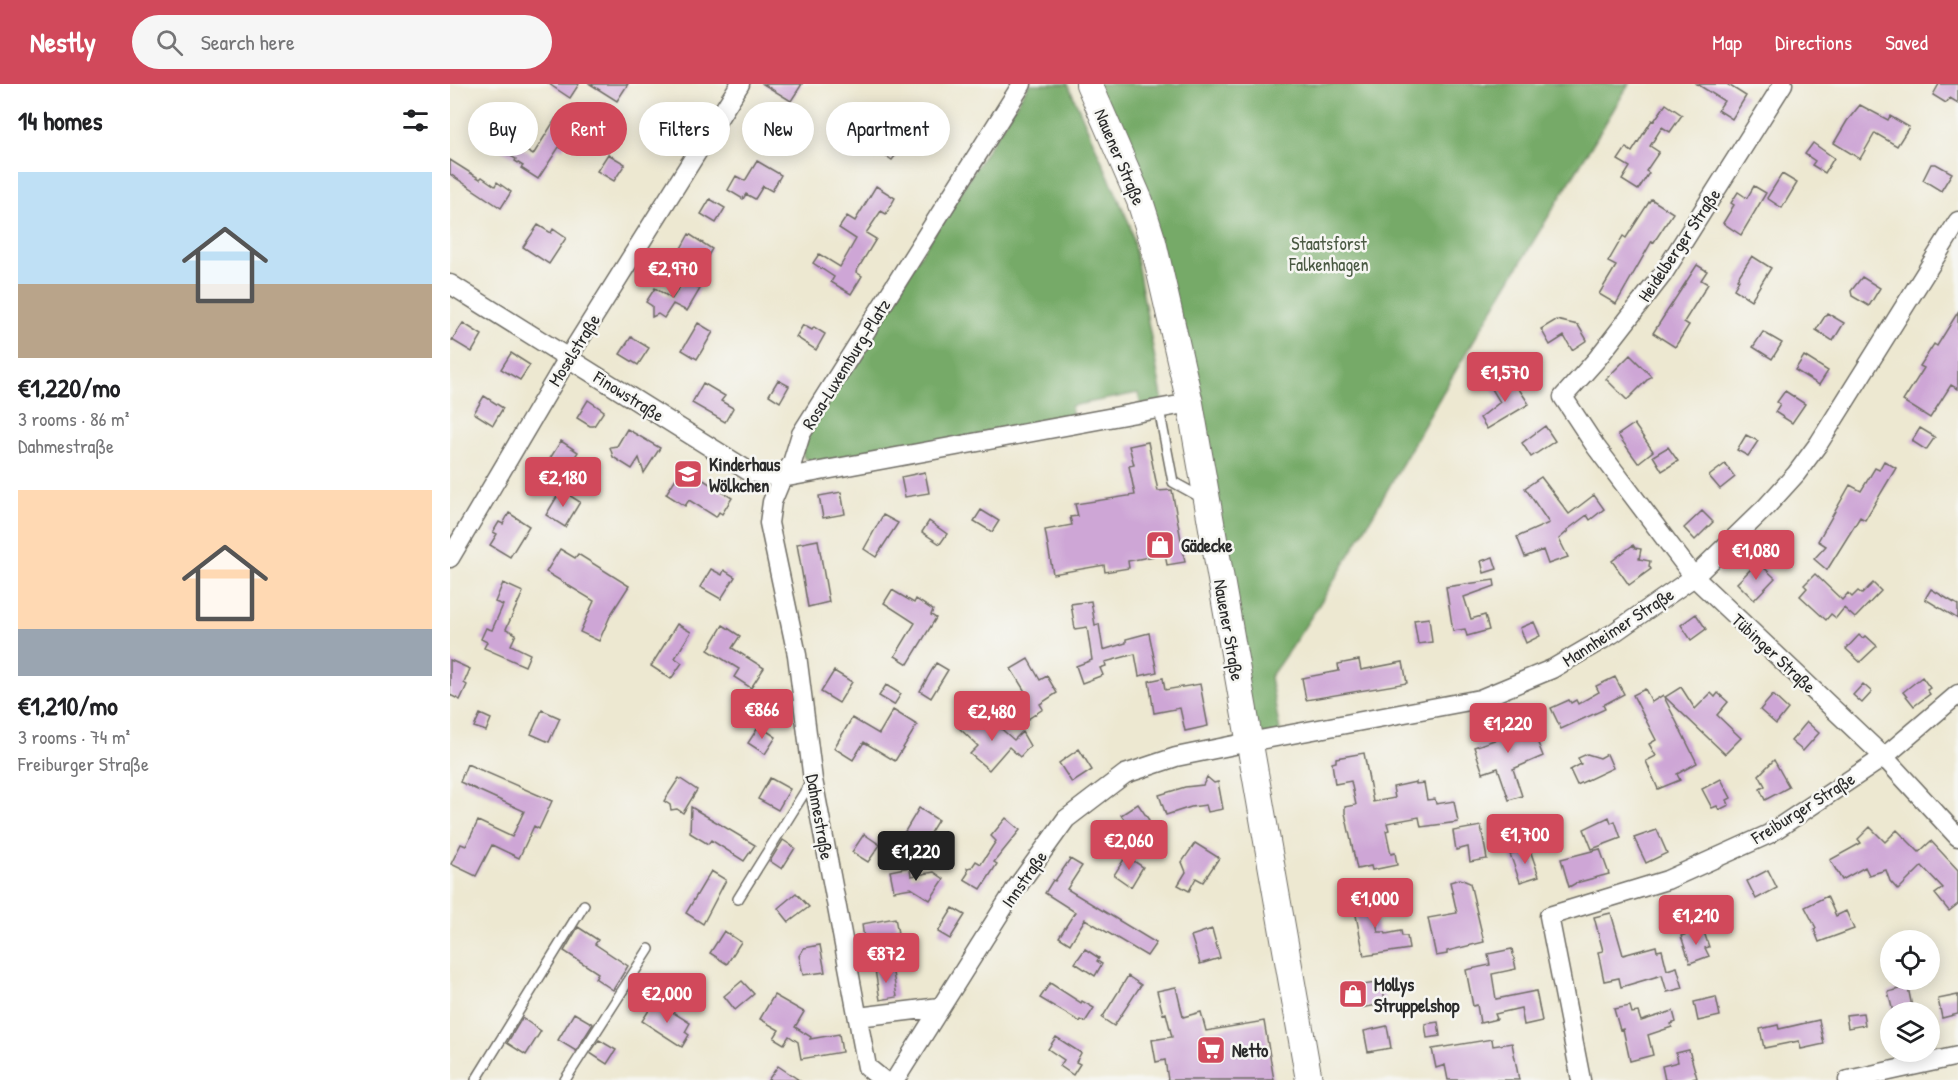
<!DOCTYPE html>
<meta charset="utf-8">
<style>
body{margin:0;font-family:"Patrick Hand",sans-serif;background:#f6f6f6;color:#202124;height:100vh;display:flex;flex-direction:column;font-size:22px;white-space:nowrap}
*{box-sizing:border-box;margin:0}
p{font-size:20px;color:#757577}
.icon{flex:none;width:33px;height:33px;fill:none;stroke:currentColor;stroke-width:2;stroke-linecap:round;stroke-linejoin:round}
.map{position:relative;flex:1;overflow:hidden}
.sheet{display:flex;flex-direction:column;background:#fff;width:450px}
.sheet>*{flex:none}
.guide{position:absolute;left:18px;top:18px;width:570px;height:54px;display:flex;gap:12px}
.fabs{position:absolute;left:1430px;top:846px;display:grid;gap:12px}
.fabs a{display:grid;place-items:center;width:60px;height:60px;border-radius:50%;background:#fff;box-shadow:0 3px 15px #0003;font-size:30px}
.price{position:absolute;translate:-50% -51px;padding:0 14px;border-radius:6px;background:#d1495b;color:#fff;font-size:20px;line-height:39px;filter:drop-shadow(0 2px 3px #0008)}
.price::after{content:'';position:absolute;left:50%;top:36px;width:18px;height:14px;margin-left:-9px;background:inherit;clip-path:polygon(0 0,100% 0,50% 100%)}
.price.selected{background:#222;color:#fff}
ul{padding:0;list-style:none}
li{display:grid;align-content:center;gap:12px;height:318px;padding:0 18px}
li span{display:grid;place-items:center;height:186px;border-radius:0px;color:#555}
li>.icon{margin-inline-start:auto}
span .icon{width:108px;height:108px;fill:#fffc;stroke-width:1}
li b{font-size:26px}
h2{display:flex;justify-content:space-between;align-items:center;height:72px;padding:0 18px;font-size:26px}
.pill{padding:0 21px;border-radius:27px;background:#fff;box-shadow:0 3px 15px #0003;font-size:21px;line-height:54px}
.pill.selected{background:#d1495b;color:#fff}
header{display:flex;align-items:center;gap:36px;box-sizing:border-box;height:84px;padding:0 30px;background:#d1495b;color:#fff}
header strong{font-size:28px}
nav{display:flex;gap:33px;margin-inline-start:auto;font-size:21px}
.search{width:420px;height:54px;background:#f6f6f6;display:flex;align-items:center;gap:15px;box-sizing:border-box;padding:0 21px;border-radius:33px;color:#757577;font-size:22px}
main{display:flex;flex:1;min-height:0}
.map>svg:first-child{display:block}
.forest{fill:#76aa67;stroke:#506a49;stroke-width:1.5}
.building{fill:#cea6d6}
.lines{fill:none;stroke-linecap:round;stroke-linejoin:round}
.lane-casing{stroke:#6f6d65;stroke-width:12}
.street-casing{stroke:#6f6d65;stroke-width:21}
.secondary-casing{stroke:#6f6d65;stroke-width:28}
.lane{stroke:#fff;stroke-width:9}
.street{stroke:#fff;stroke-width:18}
.secondary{stroke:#fff;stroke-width:26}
.labels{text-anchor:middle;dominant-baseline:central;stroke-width:5;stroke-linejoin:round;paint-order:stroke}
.street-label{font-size:18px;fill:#2b2b2b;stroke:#f6f6f2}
.park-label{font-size:18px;fill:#4a5942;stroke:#f6f6f2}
.poi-label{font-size:18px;font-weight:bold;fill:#2b2b2b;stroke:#f6f6f2;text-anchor:start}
</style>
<header>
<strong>Nestly</strong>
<div class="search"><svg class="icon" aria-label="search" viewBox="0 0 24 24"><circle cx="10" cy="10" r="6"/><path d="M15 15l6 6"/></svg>Search here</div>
<nav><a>Map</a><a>Directions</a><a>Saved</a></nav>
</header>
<main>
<section class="sheet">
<h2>14 homes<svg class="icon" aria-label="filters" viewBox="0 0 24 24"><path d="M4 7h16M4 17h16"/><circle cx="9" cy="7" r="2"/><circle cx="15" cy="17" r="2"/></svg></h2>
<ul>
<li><span style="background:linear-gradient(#bfe0f5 60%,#b9a48a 0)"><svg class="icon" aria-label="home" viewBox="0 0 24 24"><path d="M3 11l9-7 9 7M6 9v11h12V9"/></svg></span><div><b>€1,220/mo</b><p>3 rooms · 86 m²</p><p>Dahmestraße</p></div></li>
<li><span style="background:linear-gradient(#ffd9b3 75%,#9aa5b1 0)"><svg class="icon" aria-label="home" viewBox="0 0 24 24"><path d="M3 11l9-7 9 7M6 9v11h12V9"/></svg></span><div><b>€1,210/mo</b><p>3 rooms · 74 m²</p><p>Freiburger Straße</p></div></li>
</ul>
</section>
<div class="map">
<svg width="1508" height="996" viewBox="0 0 1508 996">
<rect width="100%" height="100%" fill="#f6f6f2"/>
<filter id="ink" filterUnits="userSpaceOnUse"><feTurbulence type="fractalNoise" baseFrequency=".0167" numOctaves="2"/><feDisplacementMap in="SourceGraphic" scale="12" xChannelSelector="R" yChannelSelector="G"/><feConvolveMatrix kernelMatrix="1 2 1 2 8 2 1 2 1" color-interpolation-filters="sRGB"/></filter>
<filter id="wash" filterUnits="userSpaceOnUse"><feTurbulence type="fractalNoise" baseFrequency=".008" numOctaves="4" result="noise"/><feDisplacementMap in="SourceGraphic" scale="24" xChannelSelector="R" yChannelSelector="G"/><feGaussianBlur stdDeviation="1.35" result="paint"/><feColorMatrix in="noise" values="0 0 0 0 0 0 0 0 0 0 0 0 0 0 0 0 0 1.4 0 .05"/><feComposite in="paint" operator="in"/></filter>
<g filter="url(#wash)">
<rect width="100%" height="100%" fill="#ede8d1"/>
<path class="forest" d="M579,0H618L680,141L713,318L691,322L688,309L621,322L623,334L368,380L354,374L350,360Z
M639,0H1179C1117,103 1053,206 992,310C937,405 885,504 820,593L831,652L799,658L703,158Z"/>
<g id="blocks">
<path class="building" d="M99,0H129L120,14Z
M140,0H178L167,17Z
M313,0H352L341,17Z
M1247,0H1277L1296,12L1282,35L1268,26L1274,17Z
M1489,0H1508V19L1500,14L1496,19L1483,11Z
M1216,20L1232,31L1220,48L1212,43L1200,62L1209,68L1196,87L1199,89L1188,106L1172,96L1180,83L1168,76L1176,64L1182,68L1202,36L1204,37Z
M1410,21L1438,36L1440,32L1459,43L1447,62L1425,49L1410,75L1384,59L1397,37Z
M433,26L459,43L446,63L450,66L442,76L421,62L416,70L399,59L405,49L414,55Z
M327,33L345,44L335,59L317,48Z
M106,34L124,45L112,65L109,63L88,95L71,84L73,82L65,77L66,75L50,66L57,55L83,71Z
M1363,59L1384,74L1375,89L1362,81L1365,77L1355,70Z
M158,70L175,80L164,97L147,87Z
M0,76L30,95L32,93L45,102L47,98L61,108L51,124L0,90Z
M307,77L331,91L322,107L313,102L305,115L296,110L293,115L278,106L286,92L295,97Z
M1481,80H1486L1502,89L1491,107L1473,96Z
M1332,90L1347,99L1332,124L1317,114Z
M426,102L445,114L436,130L431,127L416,149L426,155L406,188L412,192L401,210L381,198L384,193L363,179L369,170L390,183L406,155L389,144L397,132L405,137Z
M1304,102L1316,109L1291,151L1273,139L1284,121L1281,119L1288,108L1297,114Z
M260,115L275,124L266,139L251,130Z
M1201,115L1223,129L1204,158L1202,157L1166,220L1149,210L1166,182L1158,178L1173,152L1176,154Z
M88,141L101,149L103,145L116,154L99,180L73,163Z
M239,150L262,165L249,187L233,176L235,172L229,168Z
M1302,172L1321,184L1301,216L1284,205L1289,196L1287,195Z
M1247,181L1257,187L1251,196L1258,200L1234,238L1239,241L1225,263L1203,249Z
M1412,193L1430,204L1419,222L1402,212L1401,207Z
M235,195L250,205L237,227L223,220L214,234L208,230L202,233V222L196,218L205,204L222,215Z
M1508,228V305L1501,301L1480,334L1453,317L1474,284L1470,282L1484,260L1487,262Z
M1377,229L1394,239L1383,257L1366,246Z
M1106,236L1128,241L1137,256L1122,266L1114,252L1100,261L1091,245Z
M13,239L32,251L22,268L2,256Z
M248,239L263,248L247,275L232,266Z
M353,241L362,246L364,243L375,250L366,266L346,253Z
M1313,248L1332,259L1322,275L1303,263Z
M181,253L199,264L188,281L170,270Z
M61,269L80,281L70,296L51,285Z
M1180,271L1201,292L1177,316L1156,295Z
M1354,272L1378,287L1369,301L1345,286Z
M1061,293L1079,320L1037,345L1030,334L1050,318L1042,305Z
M328,296L339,302L330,318L319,311Z
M253,299L275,312L271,317L283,324L275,338L242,319Z
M1335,307L1355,320L1342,339L1325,328L1330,320L1327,318Z
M34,312L53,324L43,341L24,329Z
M138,316L154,327L144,342H140L127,334Z
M1184,340L1203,367L1188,379L1168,351Z
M1095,342L1105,357L1081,373L1072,359Z
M1470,344L1485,353L1476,366L1462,357Z
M177,345L210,364L194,389L189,374L182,385L163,373L160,363L167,362Z
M1296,351L1308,357L1298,372L1287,366Z
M111,357L128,368L116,387L99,376Z
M698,358L708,407L722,406L735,478L717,481L715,470L678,477L679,484L655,488L654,481L603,490L595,446L622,441L620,433L628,432L625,420L685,411L679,382L684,381L679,362Z
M1218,363L1228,377L1212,387L1203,372Z
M1434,377L1446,384L1415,436L1410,433L1377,486L1364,475L1376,462L1368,457L1400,401L1411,407L1425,384L1429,386Z
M1275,380L1285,393L1270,405L1259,392Z
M233,383L282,414L272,430L269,428L266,433L239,416L235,422L216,410Z
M475,388L479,409L455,413L451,393Z
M1091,393L1119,430L1144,411L1154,425L1140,436L1137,431L1117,446L1118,447L1109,455L1118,473L1098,480L1093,466L1075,473L1067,453L1099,439L1075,404Z
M111,406L130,418L115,443L96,431Z
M391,408L395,430L373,434L369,412Z
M531,426L549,437L542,448L524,437Z
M1252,427L1263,438L1245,456L1234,444Z
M59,429L79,442L60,473L40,461L47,450L43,448L49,438L53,440Z
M433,431L448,439L426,473L414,465Z
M479,437L497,450L490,460L472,448Z
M368,456L379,518L358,523L347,460Z
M1183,461L1185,464L1191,465L1189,475L1200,477L1199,482L1201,485L1179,501L1162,477Z
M110,465L125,474L128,470L179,502L161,530L149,557L130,548L144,517L96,488Z
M1043,473L1047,485L1034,489L1031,477Z
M1308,478L1325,494L1304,516L1287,499Z
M261,485L272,491L274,486L285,493L271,515L250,503Z
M1365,490L1392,516L1398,509L1402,513L1408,507L1412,510L1423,499L1431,507L1405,534L1394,524L1386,534L1381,530L1376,536L1350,512L1357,504L1354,501Z
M1044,496L1045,502L1014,513L1021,535L1035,531L1039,546L1017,552L1015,545L1003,547L996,503Z
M53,499L73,508L56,545L66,550L61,561L80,570L75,582L34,564L37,558L31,555L36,544L42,546L53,521L45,518Z
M1481,505L1508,521V535L1475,515Z
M442,506L464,519L466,515L483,526L481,531L486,534L458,580L445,572L465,539L434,519Z
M641,517L645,541L649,540L653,566L676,559V555L699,549L707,588L689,592L685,570L655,578L656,582L650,584L653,591L632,599L626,582L642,576L637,543L625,545L621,520Z
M1246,530L1256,545L1241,556L1231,541Z
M979,534L982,558L968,560L964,536Z
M1084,538L1090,552L1076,559L1070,544Z
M227,540L241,548L225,574L232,579L221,595L201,582Z
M273,541L290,552L282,564L314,584L301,604L284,593L289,585L258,566Z
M1409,551L1412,554L1416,552L1427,562L1410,578L1396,565Z
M578,575L590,596L597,592L607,609L590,620L593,625L578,635L566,615L576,609L561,585Z
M0,576L20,585L14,599L17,601L10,616L0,611Z
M909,576L911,586L953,578L957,599L856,616L852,594L889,587L888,580Z
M486,579L498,586L481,614L470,607Z
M384,587L402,598L389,619L371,608Z
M1165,593L1174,610L1153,621L1155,625L1111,645L1101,624L1119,616L1121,619L1126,616L1128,620L1149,608L1146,602Z
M1472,593L1480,604L1477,606L1480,610L1464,622L1453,608Z
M713,594L715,606L750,600L758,642L735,647L730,624L704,629L699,597Z
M1413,600L1422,608L1412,619L1403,611Z
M436,601L451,610L444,621L429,612Z
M1231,603L1245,625L1261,609L1265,613L1268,609L1278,618L1267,631L1291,654L1275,670L1215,613Z
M1195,605L1202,618L1213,611L1247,679L1227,690L1230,696L1208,705L1196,677L1206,672L1199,660L1206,656L1183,611Z
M1323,611L1338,625L1326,640L1310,626Z
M92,626L110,634L99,658L81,650Z
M443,626L467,641L445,677L414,658L403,676L384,664L402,634L429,650Z
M1060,629L1070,655L1084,649L1093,672L1063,685L1072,712L1059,716L1048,684L1033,689L1024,663L1053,653L1046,634Z
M30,630L41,635L36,647L24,643Z
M521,630L540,648L547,641L564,656L572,648L580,662L570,673L559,663L539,686L520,670L528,662L508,643Z
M1357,638L1369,649L1353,667L1341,657Z
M309,642L326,653L315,670L298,659Z
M629,665L642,686L622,699L609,679Z
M914,669L923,718L945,714L943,703L966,698V700L974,699L977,716L985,715L986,720L1004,717L1008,738L971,743L969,733L937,739L939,746L936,747L941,770L945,769L947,781L922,786L921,782L907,785L895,729V723L906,721L901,697L885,700L882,679L886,678V674Z
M1137,670L1150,674L1157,670L1163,684L1127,701L1120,686L1131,680L1128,674Z
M1324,676L1339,703L1315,716L1310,705L1315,702L1309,691Z
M17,680L102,717L89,745L84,742L69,774L42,761L26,792L1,780L11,760L16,762L28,737L62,753L74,727L10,698Z
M757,693L764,699L768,698L773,725L758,728L756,721L741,723L716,731L709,711L735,703L753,701Z
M229,694L247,706L233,729L227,725L221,726L220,721L214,717Z
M320,694L340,705L328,726L308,715Z
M1271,695L1281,714L1277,716L1279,721L1269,726L1267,722L1262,724L1252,705Z
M688,720L699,736L683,748L671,731Z
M241,723L305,761L294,777L261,756L258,760L240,749Z
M469,724L488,736L472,762L454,749Z
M1159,733L1161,739L1165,737L1171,754L1142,765L1134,745Z
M556,734L570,746L544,778L547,780L531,805L514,795L518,789L517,784L522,783L526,777L531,780L546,757L541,752Z
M1031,742L1037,775L1020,778L1018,763L1006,766L1003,747Z
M1420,743L1435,758L1447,746L1469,768L1481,757L1508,786V820L1499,827L1485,810L1493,804L1472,782L1448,806L1440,797L1436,786L1419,791L1415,783L1392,796L1380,776L1411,759L1408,755Z
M1207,746L1217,769L1196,779L1184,754Z
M414,750L430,761L418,778L402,768Z
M333,756L345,764L332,785L320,777Z
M745,759L769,774L753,798L746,794L739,807L728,801L736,788L732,778Z
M1079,763L1089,792L1070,798L1060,770Z
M1150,765L1159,790L1126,799L1119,803L1111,775Z
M676,772L693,783L681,803L664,791Z
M620,775L632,782L617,805L706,859L697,872L635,835L620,860L609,853L625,828L595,809L603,796L605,797Z
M460,783L461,792L484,788L494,795L480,816L461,804L444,807L440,787Z
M1318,786L1327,804L1306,815L1297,797Z
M261,787L276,796L253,840L236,829Z
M1010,795L1020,799L1034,858L997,867V870L986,872L978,834L1007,829L1000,798Z
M921,807L928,848H935L936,850L951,847L952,852H957L959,865L914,872L902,811Z
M346,809L359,823L339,838L328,824Z
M1377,812L1386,832L1396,827L1404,845L1369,858L1364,845L1366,844L1355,823Z
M503,824L515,831L500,855L488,848Z
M1161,829L1173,871L1206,862L1207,867L1212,866L1217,886L1227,883L1233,904L1217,908L1212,891L1171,903L1169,894L1154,897L1148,868L1153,867L1144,833Z
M445,834L448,849L414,855L412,840Z
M128,843L148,856L145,860L178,882L163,906L145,894L148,889L114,867Z
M762,845L770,874L750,880L741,852Z
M1253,845L1259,863L1255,864L1259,872L1240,879L1231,852Z
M274,847L291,858L277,880L260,869Z
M370,861L375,888L353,891L349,872L354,864Z
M635,865L649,874L647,877L652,880L645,892L625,879Z
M1062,865L1066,885L1042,890L1046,915L1086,907L1092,937L1074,941L1071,924L1045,930L1047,935L1030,939L1027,921L1023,922L1016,886L1040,881L1038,870Z
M442,883L447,913L430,916L425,886Z
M678,892L691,901L664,942L652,934Z
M292,897L304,910L285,926L274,912Z
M931,898L936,920L910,924L908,916L897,918L895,904Z
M600,899L631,919L632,917L644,924L635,938L631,936L630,938L590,914Z
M726,903L733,933L751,928L756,947L814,937L824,996H718L715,976L706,978L702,956L722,953L716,929L713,930L707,907Z
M1458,903L1463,928H1443L1438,908Z
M324,911L354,928L345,943L361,953L360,955L389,950L392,968L351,975L348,958L339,952L334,960L324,954L329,946L310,935Z
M1508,911V930L1492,934L1488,915Z
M1266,913L1270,932L1248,937L1244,918Z
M205,917L240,939L235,948L239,951L232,963L192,937Z
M1180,922L1182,929L1188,928L1191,937L1223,927L1226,938L1221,940L1222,943L1198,951L1203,971L1180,977L1173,945L1170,946L1164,925Z
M124,929L143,940L126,967L108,956Z
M1413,929L1415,941L1398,944L1396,931Z
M72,934L91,947L76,971L57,959Z
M1369,936L1374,960L1351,965L1349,957L1314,964L1310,945L1328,941L1329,945Z
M988,938L990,952L977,954L975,940Z
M937,942L941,964L918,968L914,947Z
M606,953L631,969L626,978L630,980L623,991L610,982L614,976L598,965Z
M1042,955L1043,962L1062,959L1069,996H998L995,981L986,984L982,965Z
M149,956L166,966L157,980L140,969Z
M1239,966L1247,994L1236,996H1215L1212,982L1228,978L1226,969Z
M328,982L349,996H318Z"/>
</g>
</g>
<g filter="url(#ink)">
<use href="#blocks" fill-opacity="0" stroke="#6f6d65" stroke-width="1.5"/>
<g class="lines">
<g class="lane-casing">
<path id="lane" d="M709,325L723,398L752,414
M288,815L361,698
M26,996L134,821
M115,996L199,865"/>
</g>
<g class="street-casing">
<path id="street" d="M572,0L351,350L342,379L332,394L740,319
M1333,0L1213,190L1147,275L1113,313L1146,363L1244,493L1434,673L1508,753
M0,200L300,388L332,394L322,418L319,439L347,571L363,696L417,983L433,996
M0,474L118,274L290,0
M408,933L490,923
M445,996L564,807L616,735L675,690L726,673L799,658L1030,615L1102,585L1162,550L1244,493L1316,423L1346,390L1369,359L1508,137
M1131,996L1099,832L1217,796L1319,750L1434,673L1508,610
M1398,996L1508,972"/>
</g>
<g class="secondary-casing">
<path id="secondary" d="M639,0L690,117L703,158L740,319L859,996"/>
</g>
<use href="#lane" class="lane"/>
<use href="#street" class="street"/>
<use href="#secondary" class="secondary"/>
</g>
</g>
<defs>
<g id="school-square" transform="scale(1.5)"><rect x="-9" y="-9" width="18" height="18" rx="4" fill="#d1495b" stroke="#f6f6f2"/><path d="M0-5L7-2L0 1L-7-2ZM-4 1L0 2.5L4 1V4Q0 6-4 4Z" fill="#fff"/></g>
<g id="shop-square" transform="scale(1.5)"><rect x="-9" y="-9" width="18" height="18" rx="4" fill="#d1495b" stroke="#f6f6f2"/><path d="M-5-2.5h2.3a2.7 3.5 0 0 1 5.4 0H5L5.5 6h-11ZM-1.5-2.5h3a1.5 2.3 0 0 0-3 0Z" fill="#fff"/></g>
<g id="supermarket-square" transform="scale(1.5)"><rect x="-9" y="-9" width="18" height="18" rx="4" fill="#d1495b" stroke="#f6f6f2"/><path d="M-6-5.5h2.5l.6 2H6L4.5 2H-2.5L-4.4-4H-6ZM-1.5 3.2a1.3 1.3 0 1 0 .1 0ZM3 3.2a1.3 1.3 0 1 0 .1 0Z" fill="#fff"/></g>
</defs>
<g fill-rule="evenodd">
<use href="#school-square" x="238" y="390"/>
<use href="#shop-square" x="710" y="461"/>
<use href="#shop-square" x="903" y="910"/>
<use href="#supermarket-square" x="761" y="966"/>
</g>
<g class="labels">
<g class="street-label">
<text transform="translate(670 73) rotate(67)">Nauener Straße</text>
<text transform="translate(1229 161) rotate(-56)">Heidelberger Straße</text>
<text transform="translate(124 266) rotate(-58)">Moselstraße</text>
<text transform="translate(396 280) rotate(-58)">Rosa-Luxemburg-Platz</text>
<text transform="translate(179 312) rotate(32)">Finowstraße</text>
<text transform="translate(1168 543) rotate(-33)">Mannheimer Straße</text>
<text transform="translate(779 546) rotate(80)">Nauener Straße</text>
<text transform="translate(1324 569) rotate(43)">Tübinger Straße</text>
<text transform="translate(1353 724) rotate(-32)">Freiburger Straße</text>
<text transform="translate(370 733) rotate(80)">Dahmestraße</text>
<text transform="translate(574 795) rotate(-55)">Innstraße</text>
</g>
<g class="park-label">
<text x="879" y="159">Staatsforst<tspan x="879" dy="21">Falkenhagen</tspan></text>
</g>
<g class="poi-label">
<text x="259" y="380">Kinderhaus<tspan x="259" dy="21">Wölkchen</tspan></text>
<text x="731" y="461">Gädecke</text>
<text x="924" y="900">Mollys<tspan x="924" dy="21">Struppelshop</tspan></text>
<text x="782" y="966">Netto</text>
</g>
</g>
</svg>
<div class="fabs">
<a><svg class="icon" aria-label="locate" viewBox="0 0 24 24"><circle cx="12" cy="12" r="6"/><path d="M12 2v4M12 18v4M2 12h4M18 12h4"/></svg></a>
<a><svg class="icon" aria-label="layers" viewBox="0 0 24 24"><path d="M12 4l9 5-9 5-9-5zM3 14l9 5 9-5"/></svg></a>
</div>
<b class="price" style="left:223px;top:215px">€2,970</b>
<b class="price" style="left:1055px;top:319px">€1,570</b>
<b class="price" style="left:113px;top:424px">€2,180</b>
<b class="price" style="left:1306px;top:497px">€1,080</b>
<b class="price" style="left:312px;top:656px">€866</b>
<b class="price" style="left:542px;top:658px">€2,480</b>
<b class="price" style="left:1058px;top:670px">€1,220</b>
<b class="price" style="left:1075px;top:781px">€1,700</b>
<b class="price" style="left:679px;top:787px">€2,060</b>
<b class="price selected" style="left:466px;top:798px">€1,220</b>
<b class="price" style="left:925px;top:845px">€1,000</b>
<b class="price" style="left:1246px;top:862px">€1,210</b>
<b class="price" style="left:436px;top:900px">€872</b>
<b class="price" style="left:217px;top:940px">€2,000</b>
<div class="guide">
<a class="pill">Buy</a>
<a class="pill selected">Rent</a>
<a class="pill">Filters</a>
<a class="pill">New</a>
<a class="pill">Apartment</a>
</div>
</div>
</main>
